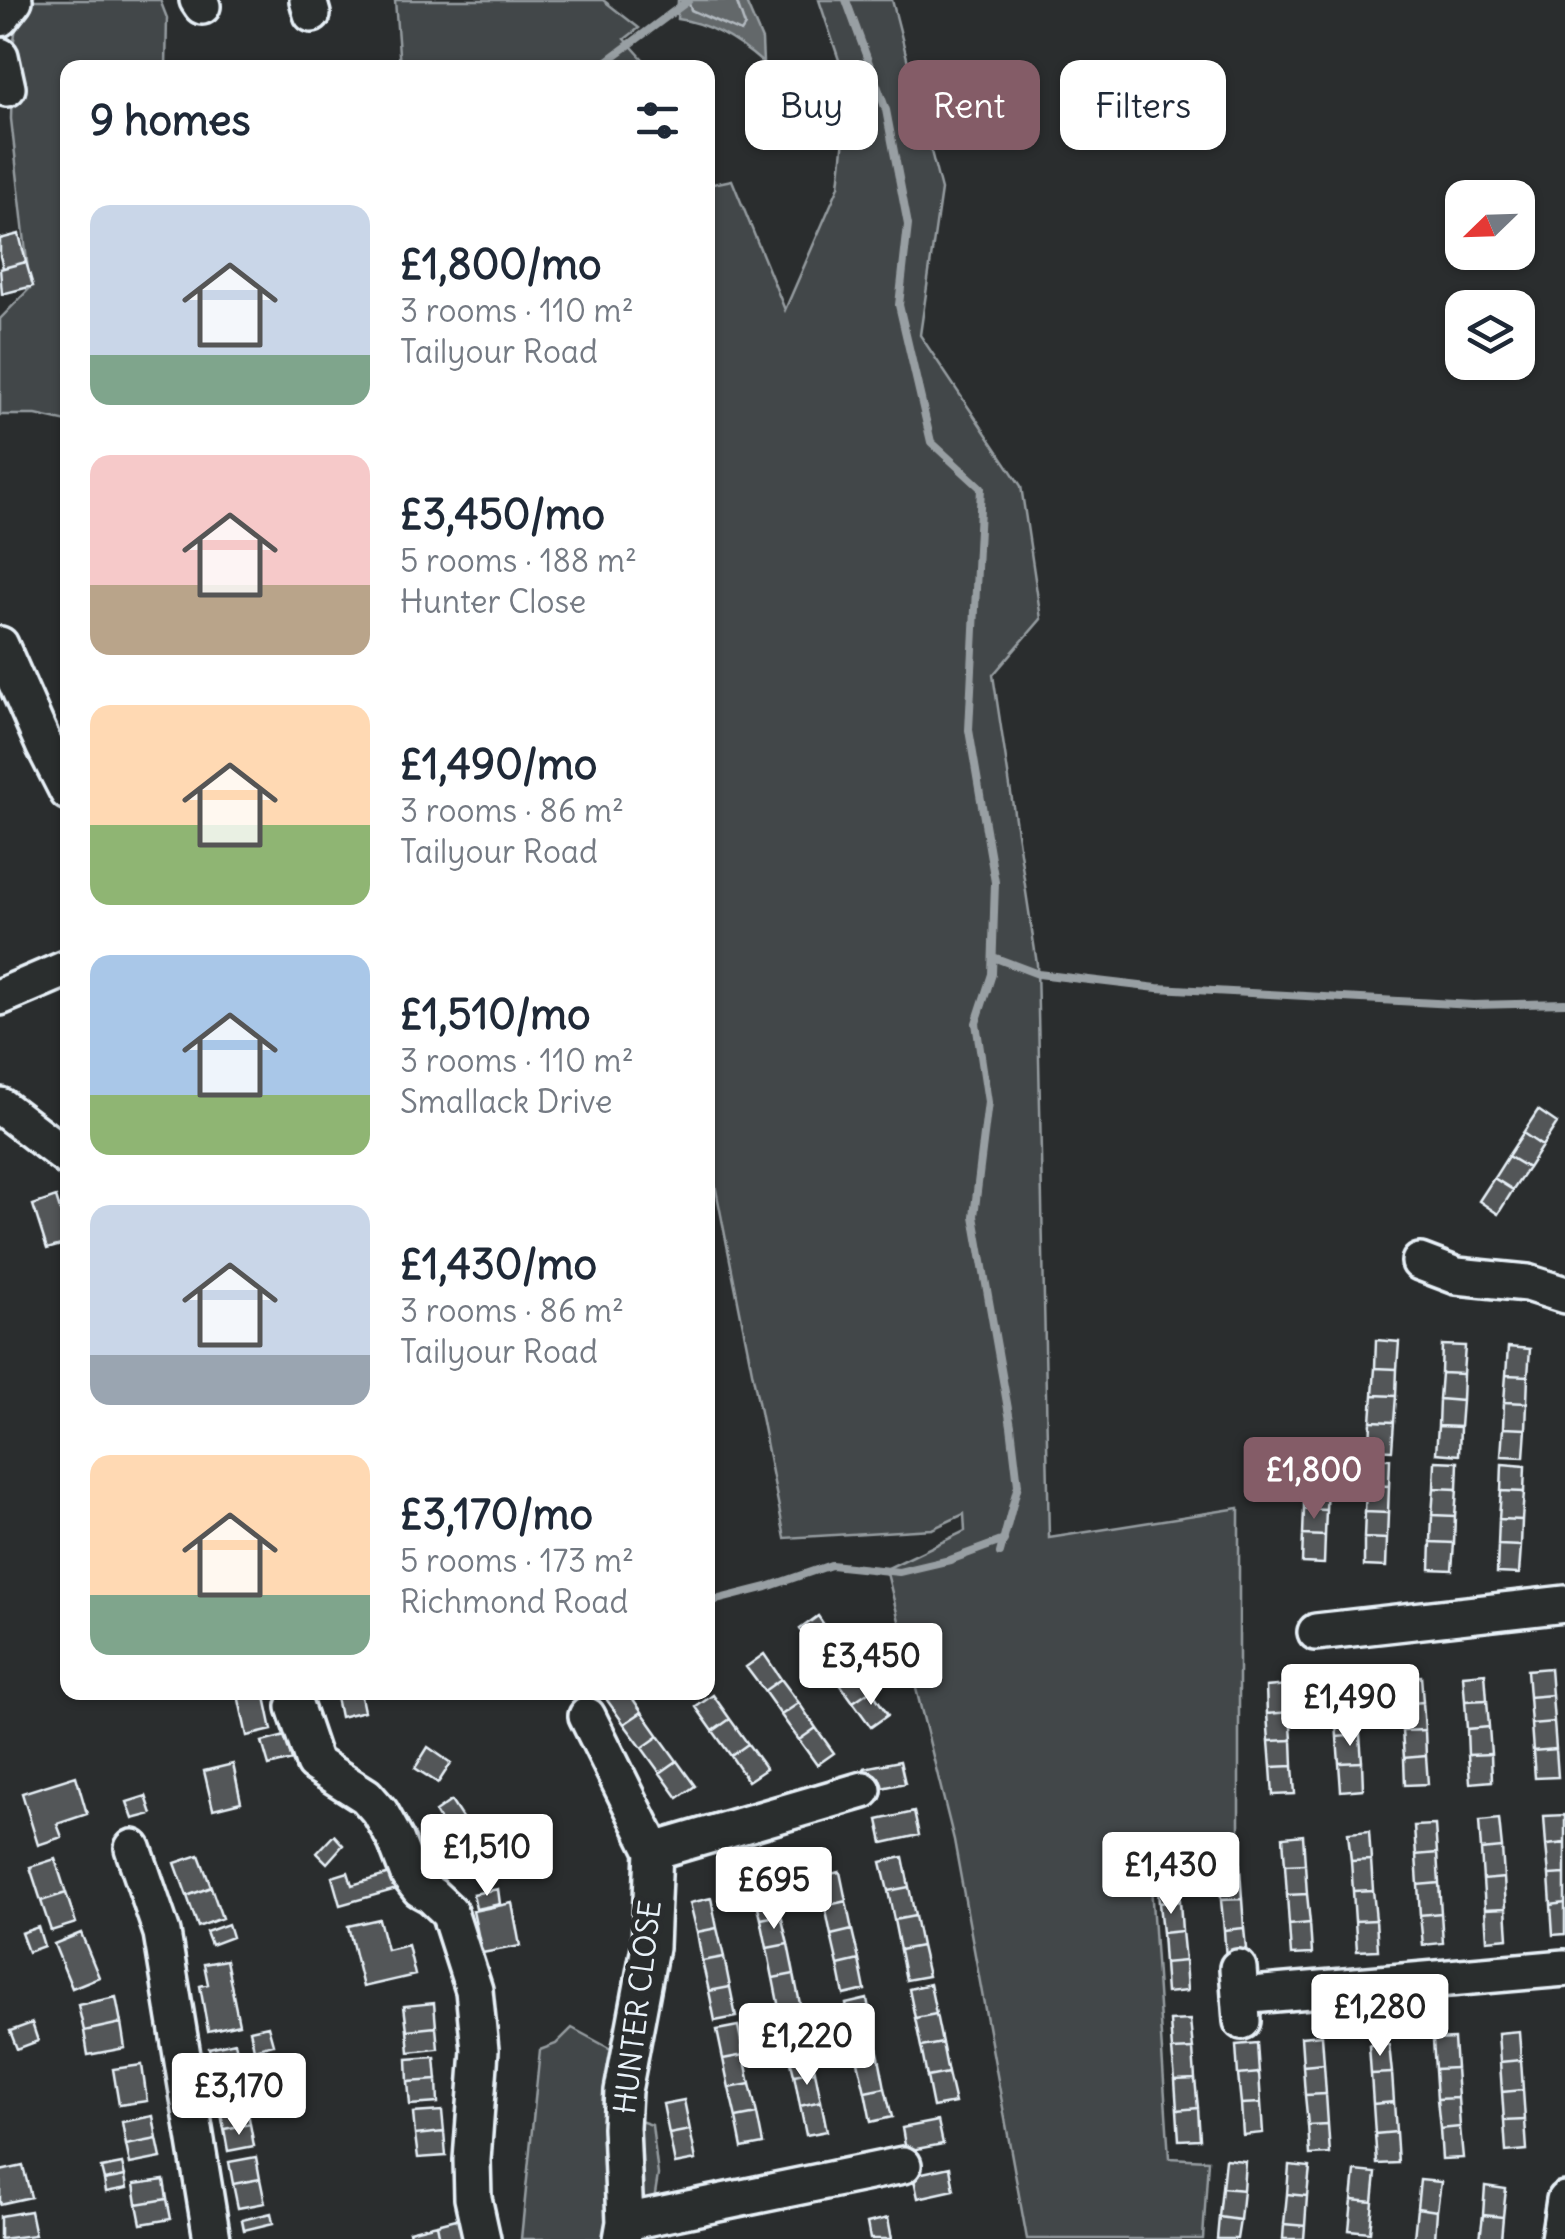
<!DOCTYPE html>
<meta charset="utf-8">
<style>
body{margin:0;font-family:Delius,sans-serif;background:#f6f6f7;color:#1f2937;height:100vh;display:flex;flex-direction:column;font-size:38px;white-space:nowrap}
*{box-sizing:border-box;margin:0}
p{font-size:32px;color:#747a83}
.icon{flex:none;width:55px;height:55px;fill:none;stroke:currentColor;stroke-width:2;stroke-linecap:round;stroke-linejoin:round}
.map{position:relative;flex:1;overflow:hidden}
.panel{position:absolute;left:60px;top:60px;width:655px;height:1640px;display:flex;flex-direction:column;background:#fff;border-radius:20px;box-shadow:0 2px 8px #0004}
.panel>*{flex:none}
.top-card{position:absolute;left:745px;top:60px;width:670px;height:90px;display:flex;gap:20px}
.needle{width:65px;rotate:247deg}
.controls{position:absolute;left:1445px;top:180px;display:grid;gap:20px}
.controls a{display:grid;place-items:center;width:90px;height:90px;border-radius:20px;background:#fff;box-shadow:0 2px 8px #0004;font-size:50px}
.price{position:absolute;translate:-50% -85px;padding:0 22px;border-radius:10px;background:#fff;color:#222;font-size:32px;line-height:65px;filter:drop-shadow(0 2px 5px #0008)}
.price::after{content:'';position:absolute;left:50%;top:60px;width:30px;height:22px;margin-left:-15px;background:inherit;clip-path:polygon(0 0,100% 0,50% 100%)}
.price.selected{background:#845c67;color:#fff}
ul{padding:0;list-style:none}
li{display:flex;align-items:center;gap:30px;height:250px;padding:0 30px}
li span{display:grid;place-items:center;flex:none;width:280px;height:200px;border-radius:20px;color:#555}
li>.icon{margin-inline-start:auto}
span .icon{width:120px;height:120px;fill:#fffc;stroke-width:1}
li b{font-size:42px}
h2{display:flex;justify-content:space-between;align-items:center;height:120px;padding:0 30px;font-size:42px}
.chip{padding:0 35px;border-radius:20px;background:#fff;box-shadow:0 2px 8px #0004;font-size:35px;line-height:90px}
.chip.selected{background:#845c67;color:#fff}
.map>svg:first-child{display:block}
.green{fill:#424648;stroke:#959ca0;stroke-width:2.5}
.water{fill:#63686b;stroke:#989fa3;stroke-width:2.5}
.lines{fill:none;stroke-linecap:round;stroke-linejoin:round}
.shore{stroke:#b3bac0;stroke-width:2.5}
.stream{stroke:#989fa3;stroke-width:8}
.building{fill:#535759;stroke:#e8f1f8;stroke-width:2.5}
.minor-casing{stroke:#e8f1f8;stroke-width:42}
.minor{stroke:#2a2d2e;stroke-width:35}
.labels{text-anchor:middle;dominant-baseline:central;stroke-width:10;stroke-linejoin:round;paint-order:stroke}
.street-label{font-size:30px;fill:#e8f1f8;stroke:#2a2d2e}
</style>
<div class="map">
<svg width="1565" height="2239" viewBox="0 0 1565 2239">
<rect width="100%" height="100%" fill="#2a2d2e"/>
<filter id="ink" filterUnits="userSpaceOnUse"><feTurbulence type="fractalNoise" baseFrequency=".01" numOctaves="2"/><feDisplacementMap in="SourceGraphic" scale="20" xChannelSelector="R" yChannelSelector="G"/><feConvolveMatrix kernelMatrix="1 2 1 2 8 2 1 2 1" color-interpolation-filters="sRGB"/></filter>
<g filter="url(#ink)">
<path class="green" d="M29,0H160L167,18L166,67L68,68L67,422L36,415H0V319L30,288L11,119L13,46L18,14Z
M395,0H603L639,28L625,39L650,67H400Z
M819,0H892L941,190L920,335L1021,486L1041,619L993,675L1037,964L1049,1538L1239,1508V1834L1148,1840L1169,2158L1208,2160L1203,2239H1027L954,1840L886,1569L965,1531L964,1514L932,1529L785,1538L708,1149V714L710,712L708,698V185L732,180L785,310L839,186L849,90Z
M572,2028L620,2054L613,2112L652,2125L658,2175L648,2239H521L540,2050L556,2044Z"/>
<path class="water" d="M678,0H745L762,40L763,63C739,42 710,23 677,19Z"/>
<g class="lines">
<path class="shore" d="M688,0L691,10L741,32L745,26L736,0"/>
<path class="stream" d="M846,0L886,110L908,225L899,305L931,442L981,488L969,730L995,882L992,974L976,1023L988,1102L974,1216L1011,1426L1018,1485L1000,1553
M598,68L689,0
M993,957L1038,974L1157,988L1473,1005L1565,1003
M708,1602L767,1587L831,1565L899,1572L950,1560L1004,1540"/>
</g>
<path class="building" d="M19,234L26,262L3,268L0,256V239Z
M26,262L33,286L2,294L0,269Z
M1538,1110L1557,1123L1542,1146L1523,1133Z
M1523,1133L1542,1146L1528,1168L1508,1156Z
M1508,1156L1528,1168L1513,1190L1494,1178Z
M1494,1178L1513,1190L1498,1214L1479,1201Z
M56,1197L68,1235V1243L47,1249L33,1205Z
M1376,1340L1399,1342L1397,1369L1375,1368Z
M1442,1345L1465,1346L1463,1374L1441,1373Z
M1508,1347L1530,1349L1528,1376L1506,1375Z
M1375,1368L1397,1369L1396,1396L1373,1395Z
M1441,1373L1463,1374L1462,1401L1439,1399Z
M1506,1375L1528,1376L1527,1403L1504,1402Z
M1373,1395L1396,1396L1394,1422L1371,1421Z
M1439,1399L1462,1401L1460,1427L1438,1426Z
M1504,1402L1527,1403L1526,1429L1503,1428Z
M1371,1421L1394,1422L1392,1450L1370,1449Z
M1438,1426L1460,1427L1459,1455L1436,1453Z
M1503,1428L1526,1429L1524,1457L1501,1456Z
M1305,1455H1328L1327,1482H1304Z
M1367,1458L1390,1459L1389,1486L1366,1485Z
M1435,1461L1458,1462L1457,1489L1434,1488Z
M1502,1464L1525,1466L1524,1492L1501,1491Z
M1304,1482H1327L1326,1510L1304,1509Z
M1366,1485L1389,1486L1388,1513L1365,1512Z
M1434,1488L1457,1489L1455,1516L1432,1515Z
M1501,1491L1524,1492L1522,1520L1499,1519Z
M1304,1509L1326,1510L1325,1536L1303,1535Z
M1365,1512L1388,1513L1387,1539L1364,1538Z
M1432,1515L1455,1516L1454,1543L1431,1542Z
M1499,1519L1522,1520L1521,1546L1498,1545Z
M1303,1535L1325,1536L1324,1564L1302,1563Z
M1364,1538L1387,1539L1386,1567L1364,1566Z
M1431,1542L1454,1543L1452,1570L1430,1569Z
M1498,1545L1521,1546L1519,1574L1497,1573Z
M818,1616L835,1641L817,1653L800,1629Z
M835,1641L852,1665L835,1677L817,1653Z
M764,1654L781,1679L764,1691L746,1667Z
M852,1665L871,1690L853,1702L835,1677Z
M1550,1668L1552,1695L1529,1697L1527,1670Z
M1485,1673L1487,1700L1465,1701L1463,1675Z
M1421,1676L1423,1702L1400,1704L1398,1677Z
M781,1679L799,1703L781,1715L764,1691Z
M1356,1681L1358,1708L1335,1709L1333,1683Z
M1288,1685L1290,1712L1267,1714L1266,1687Z
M871,1690L888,1715L871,1727L853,1702Z
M249,1692H264L272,1730L247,1736L238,1695Z
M335,1692H360L364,1711L340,1717Z
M617,1692H628L642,1712L624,1724L607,1700Z
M713,1695L730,1719L713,1731L696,1707Z
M1552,1695L1554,1722L1531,1724L1529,1697Z
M1487,1700L1489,1727L1467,1729L1465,1701Z
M1423,1702L1425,1730L1402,1731L1400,1704Z
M799,1703L816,1728L799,1740L781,1715Z
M1358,1708L1360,1735L1337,1737L1335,1709Z
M642,1712L659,1736L642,1748L624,1724Z
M1290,1712L1292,1740L1269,1741L1267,1714Z
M730,1719L748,1744L731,1756L713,1731Z
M1554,1722L1556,1749L1533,1751L1531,1724Z
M1489,1727L1491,1754L1468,1755L1467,1729Z
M816,1728L834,1753L817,1765L799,1740Z
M1425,1730L1426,1756L1404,1758L1402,1731Z
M1360,1735L1362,1762L1339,1763L1337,1737Z
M285,1736L292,1760L269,1766L262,1742Z
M659,1736L677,1761L660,1773L642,1748Z
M1292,1740L1293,1766L1271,1767L1269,1741Z
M748,1744L766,1769L748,1781L731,1756Z
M428,1747L451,1763L438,1783L415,1768Z
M1556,1749L1558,1777L1535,1778L1533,1751Z
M1491,1754L1492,1781L1470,1783L1468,1755Z
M1426,1756L1428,1784L1405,1785L1404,1758Z
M677,1761L695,1786L678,1798L660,1773Z
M900,1761L905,1783L868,1791L864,1768Z
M1362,1762L1363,1789L1341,1791L1339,1763Z
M233,1764L241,1802L213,1809L204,1771Z
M1293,1766L1295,1794L1273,1795L1271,1767Z
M76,1776L87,1814L57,1824L62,1837L38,1845L22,1793Z
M146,1796L152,1814L133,1819L127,1802Z
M451,1801L484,1852L433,1885L421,1867L444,1853L449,1836L435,1812Z
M914,1812L919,1835L883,1843L878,1820Z
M1565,1815V1843L1546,1845L1544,1816Z
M1499,1819L1502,1848L1481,1850L1479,1821Z
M1435,1825L1437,1853L1416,1855L1414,1826Z
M1369,1831L1371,1860L1351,1861L1348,1833Z
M334,1835L343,1845L327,1863L317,1853Z
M1303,1835L1305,1864L1285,1865L1283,1837Z
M1238,1840L1240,1869L1219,1871L1217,1842Z
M1175,1841L1177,1871L1157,1873L1154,1843Z
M1565,1843V1874L1549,1875L1546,1845Z
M1502,1848L1504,1878L1483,1880L1481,1850Z
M1437,1853L1439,1883L1418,1885L1416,1855Z
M199,1855L211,1887L187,1896L175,1863Z
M903,1857L909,1887L888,1891L881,1862Z
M55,1859L66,1893L41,1901L30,1867Z
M1371,1860L1373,1890L1353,1891L1351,1861Z
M1305,1864L1307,1894L1287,1895L1285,1865Z
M1240,1869L1242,1899L1221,1900L1219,1871Z
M400,1871L404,1887L340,1905L332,1877L348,1872L352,1885Z
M1177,1871L1180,1901L1159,1903L1157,1873Z
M840,1872L846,1901L825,1906L819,1876Z
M1565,1874V1903L1551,1905L1549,1875Z
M1504,1878L1506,1908L1485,1909L1483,1880Z
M1439,1883L1441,1913L1420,1915L1418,1885Z
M775,1886L781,1915L761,1919L754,1890Z
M211,1887L222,1918L198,1927L187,1896Z
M909,1887L915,1916L894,1920L888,1891Z
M498,1889L500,1904L476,1909L473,1894Z
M1373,1890L1376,1920L1355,1921L1353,1891Z
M66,1893L76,1923L51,1931L41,1901Z
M1307,1894L1310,1923L1289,1925L1287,1895Z
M711,1898L717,1928L697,1932L690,1903Z
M1242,1899L1244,1928L1224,1930L1221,1900Z
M846,1901L852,1930L831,1935L825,1906Z
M1180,1901L1182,1931L1162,1933L1159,1903Z
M512,1903L520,1946L482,1953L473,1911Z
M1565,1903V1934L1553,1935L1551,1905Z
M1506,1908L1508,1938L1487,1940L1485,1909Z
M1441,1913L1443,1943L1423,1945L1420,1915Z
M781,1915L788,1944L767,1948L761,1919Z
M915,1916L921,1946L900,1950L894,1920Z
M379,1919L387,1950L408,1945L415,1975L363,1987L348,1926Z
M1376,1920L1378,1950L1357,1951L1355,1921Z
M1310,1923L1312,1954L1291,1955L1289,1925Z
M228,1924L232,1937L211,1945L206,1932Z
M38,1927L44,1946L28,1952L21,1933Z
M717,1928L724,1957L702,1961L697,1932Z
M1244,1928L1247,1959L1226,1960L1224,1930Z
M852,1930L859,1960L838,1965L831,1935Z
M1182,1931L1185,1961L1164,1963L1162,1933Z
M81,1933L99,1977L72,1988L54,1944Z
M788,1944L794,1974L773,1978L767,1948Z
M921,1946L928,1976L906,1980L900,1950Z
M724,1957L730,1987L709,1991L702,1961Z
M226,1960L239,2024L208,2031L200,1986L208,1984L204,1964Z
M859,1960L865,1990L844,1995L838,1965Z
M1185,1961L1187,1991L1166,1993L1164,1963Z
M794,1974L800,2004L779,2008L773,1978Z
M930,1984L936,2014L915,2018L909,1989Z
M730,1987L736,2017L715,2021L709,1991Z
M116,1997L121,2023L84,2031L78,2005Z
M867,1999L873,2028L852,2033L846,2004Z
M434,2003L436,2027L407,2030L404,2006Z
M802,2013L808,2042L787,2046L781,2017Z
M936,2014L942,2043L921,2047L915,2018Z
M1190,2020L1193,2049L1172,2050L1170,2021Z
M32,2023L38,2041L17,2049L10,2031Z
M121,2023L125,2048L88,2055L84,2031Z
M268,2026L273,2044L254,2049L250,2030Z
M738,2026L744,2055L723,2059L717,2030Z
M436,2027L438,2049L409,2052L407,2030Z
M873,2028L879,2057L858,2062L852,2033Z
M1519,2031L1521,2060L1500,2062L1498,2033Z
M1322,2035L1324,2064L1303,2066L1301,2037Z
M1454,2039L1456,2068L1435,2069L1433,2040Z
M235,2042L240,2066L214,2072L209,2048Z
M808,2042L815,2071L794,2075L787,2046Z
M942,2043L948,2073L927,2077L921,2047Z
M1257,2043L1259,2073L1238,2075L1236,2045Z
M1389,2044L1392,2073L1371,2074L1369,2045Z
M1193,2049L1195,2079L1175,2080L1172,2050Z
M744,2055L750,2084L729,2088L723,2059Z
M435,2057L437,2080L408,2082L407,2059Z
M879,2057L885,2088L865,2092L858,2062Z
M1521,2060L1523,2090L1502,2092L1500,2062Z
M1324,2064L1326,2094L1305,2095L1303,2066Z
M142,2065L147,2101L119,2105L113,2069Z
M249,2065L253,2088L218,2095L214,2072Z
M1456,2068L1458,2098L1437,2099L1435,2069Z
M815,2071L821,2101L800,2106L794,2075Z
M948,2073L955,2103L933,2107L927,2077Z
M1259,2073L1261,2103L1241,2104L1238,2075Z
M1392,2073L1394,2102L1373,2104L1371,2074Z
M1195,2079L1198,2108L1177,2110L1175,2080Z
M437,2080L438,2103L410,2105L408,2082Z
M750,2084L757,2114L736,2118L729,2088Z
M885,2088L892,2117L871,2122L865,2092Z
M1523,2090L1525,2120L1504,2121L1502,2092Z
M1326,2094L1328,2124L1308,2125L1305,2095Z
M1458,2098L1460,2127L1440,2129L1437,2099Z
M246,2099L250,2124L224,2129L219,2104Z
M684,2100L690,2130L669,2134L663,2104Z
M821,2101L827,2131L806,2135L800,2106Z
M1394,2102L1396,2132L1375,2134L1373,2104Z
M1261,2103L1263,2133L1243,2135L1241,2104Z
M1198,2108L1200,2139L1179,2140L1177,2110Z
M442,2111L444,2132L415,2135L413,2113Z
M757,2114L763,2144L742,2148L736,2118Z
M153,2116L157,2139L126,2145L122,2122Z
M1525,2120L1527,2150L1506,2152L1504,2121Z
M938,2121L943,2144L906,2151L902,2128Z
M250,2124L254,2146L228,2151L224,2129Z
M1328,2124L1330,2154L1310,2155L1308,2125Z
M1460,2127L1463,2158L1442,2159L1440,2129Z
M690,2130L696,2160L675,2164L669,2134Z
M444,2132L446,2156L418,2158L415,2135Z
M1396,2132L1398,2163L1377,2164L1375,2134Z
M157,2139L161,2158L130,2164L126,2145Z
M256,2157L260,2179L233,2184L229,2162Z
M1225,2159L1245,2161L1243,2190L1222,2188Z
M122,2164L125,2176L104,2180L101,2168Z
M1289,2165L1310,2167L1307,2196L1287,2194Z
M23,2166L31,2197L0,2204V2171Z
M950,2167L954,2190L918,2198L913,2175Z
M1355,2171L1376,2173L1373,2202L1352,2200Z
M125,2176L127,2188L106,2192L104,2180Z
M260,2179L265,2203L238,2208L233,2184Z
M164,2180L167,2199L137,2204L134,2184Z
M1420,2180L1441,2182L1437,2211L1417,2208Z
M1485,2186L1506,2189L1503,2217L1483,2215Z
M1222,2188L1243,2190L1240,2220L1219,2217Z
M1287,2194L1307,2196L1305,2226L1284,2224Z
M167,2199L171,2219L141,2224L137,2204Z
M1352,2200L1373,2202L1370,2232L1349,2230Z
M1417,2208L1437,2211L1435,2239L1414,2238Z
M30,2211L35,2235L0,2239V2216Z
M271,2213L273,2223L244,2230L242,2220Z
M1483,2215L1503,2217L1501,2239H1480Z
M464,2217L469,2239H440L437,2224Z
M1219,2217L1240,2220L1237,2239H1217Z
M888,2218L892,2239H870L867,2223Z
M437,2224L440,2239H411L409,2231Z
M1284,2224L1305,2226L1304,2239H1283Z"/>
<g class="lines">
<g class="minor-casing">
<path id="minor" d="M198,0L202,6
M308,0L312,14
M0,18L14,0
M0,56L7,88
M0,645L44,745L68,792
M0,997L68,968
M0,1106L68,1158
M1420,1262L1457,1276L1527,1283L1565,1295
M1316,1632L1565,1604
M295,1707L314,1763L366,1796L380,1812L396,1841L409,1875L420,1889L431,1895L449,1912L474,1990L480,2050L472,2160L473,2198L482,2239
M587,1716L654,1851L650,1947L623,2091L621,2127L625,2222L622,2239
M133,1848L162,1933L212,2239
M654,1851L863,1790
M1238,1968L1242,2021
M1240,1996L1565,1968
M625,2222L903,2165
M1559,2239L1565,2200"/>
</g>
<use href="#minor" class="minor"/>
</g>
</g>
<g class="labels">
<g class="street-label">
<text transform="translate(637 2007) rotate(-83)">HUNTER CLOSE</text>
</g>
</g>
</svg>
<div class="controls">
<a><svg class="needle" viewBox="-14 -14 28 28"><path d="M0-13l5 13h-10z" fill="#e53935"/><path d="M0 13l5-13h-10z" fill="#747a83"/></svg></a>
<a><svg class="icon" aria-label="layers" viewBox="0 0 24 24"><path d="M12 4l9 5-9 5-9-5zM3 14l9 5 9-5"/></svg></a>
</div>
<b class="price selected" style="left:1314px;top:1522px">£1,800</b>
<b class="price" style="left:871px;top:1708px">£3,450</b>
<b class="price" style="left:1350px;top:1749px">£1,490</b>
<b class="price" style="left:487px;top:1899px">£1,510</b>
<b class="price" style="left:1171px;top:1917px">£1,430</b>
<b class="price" style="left:774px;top:1932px">£695</b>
<b class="price" style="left:1380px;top:2059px">£1,280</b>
<b class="price" style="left:807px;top:2088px">£1,220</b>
<b class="price" style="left:239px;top:2138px">£3,170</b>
<div class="top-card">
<a class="chip">Buy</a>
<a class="chip selected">Rent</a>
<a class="chip">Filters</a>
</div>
<section class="panel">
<h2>9 homes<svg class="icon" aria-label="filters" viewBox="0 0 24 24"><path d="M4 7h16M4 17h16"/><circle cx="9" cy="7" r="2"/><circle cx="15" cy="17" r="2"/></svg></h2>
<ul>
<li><span style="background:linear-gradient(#c9d6e8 75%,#7fa58c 0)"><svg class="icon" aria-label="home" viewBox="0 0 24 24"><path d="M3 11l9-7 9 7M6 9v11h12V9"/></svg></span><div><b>£1,800/mo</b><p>3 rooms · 110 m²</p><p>Tailyour Road</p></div></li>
<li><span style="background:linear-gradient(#f6c9c9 65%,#b9a48a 0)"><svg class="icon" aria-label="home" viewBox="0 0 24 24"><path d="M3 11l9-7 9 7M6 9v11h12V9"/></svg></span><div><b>£3,450/mo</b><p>5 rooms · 188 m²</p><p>Hunter Close</p></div></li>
<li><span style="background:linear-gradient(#ffd9b3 60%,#8fb573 0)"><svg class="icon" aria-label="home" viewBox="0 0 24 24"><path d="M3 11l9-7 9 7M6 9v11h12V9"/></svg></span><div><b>£1,490/mo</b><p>3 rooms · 86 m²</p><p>Tailyour Road</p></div></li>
<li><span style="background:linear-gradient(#a9c7e8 70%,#8fb573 0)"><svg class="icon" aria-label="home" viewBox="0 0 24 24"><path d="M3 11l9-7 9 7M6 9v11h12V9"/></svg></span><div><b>£1,510/mo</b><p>3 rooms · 110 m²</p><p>Smallack Drive</p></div></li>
<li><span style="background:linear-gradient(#c9d6e8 75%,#9aa5b1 0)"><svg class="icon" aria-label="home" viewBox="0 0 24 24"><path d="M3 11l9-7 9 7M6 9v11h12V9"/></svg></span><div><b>£1,430/mo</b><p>3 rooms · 86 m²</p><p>Tailyour Road</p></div></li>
<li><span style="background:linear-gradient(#ffd9b3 70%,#7fa58c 0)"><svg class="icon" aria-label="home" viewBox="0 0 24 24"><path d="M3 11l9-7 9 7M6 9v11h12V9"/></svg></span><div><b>£3,170/mo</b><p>5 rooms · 173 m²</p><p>Richmond Road</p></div></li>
</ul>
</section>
</div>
